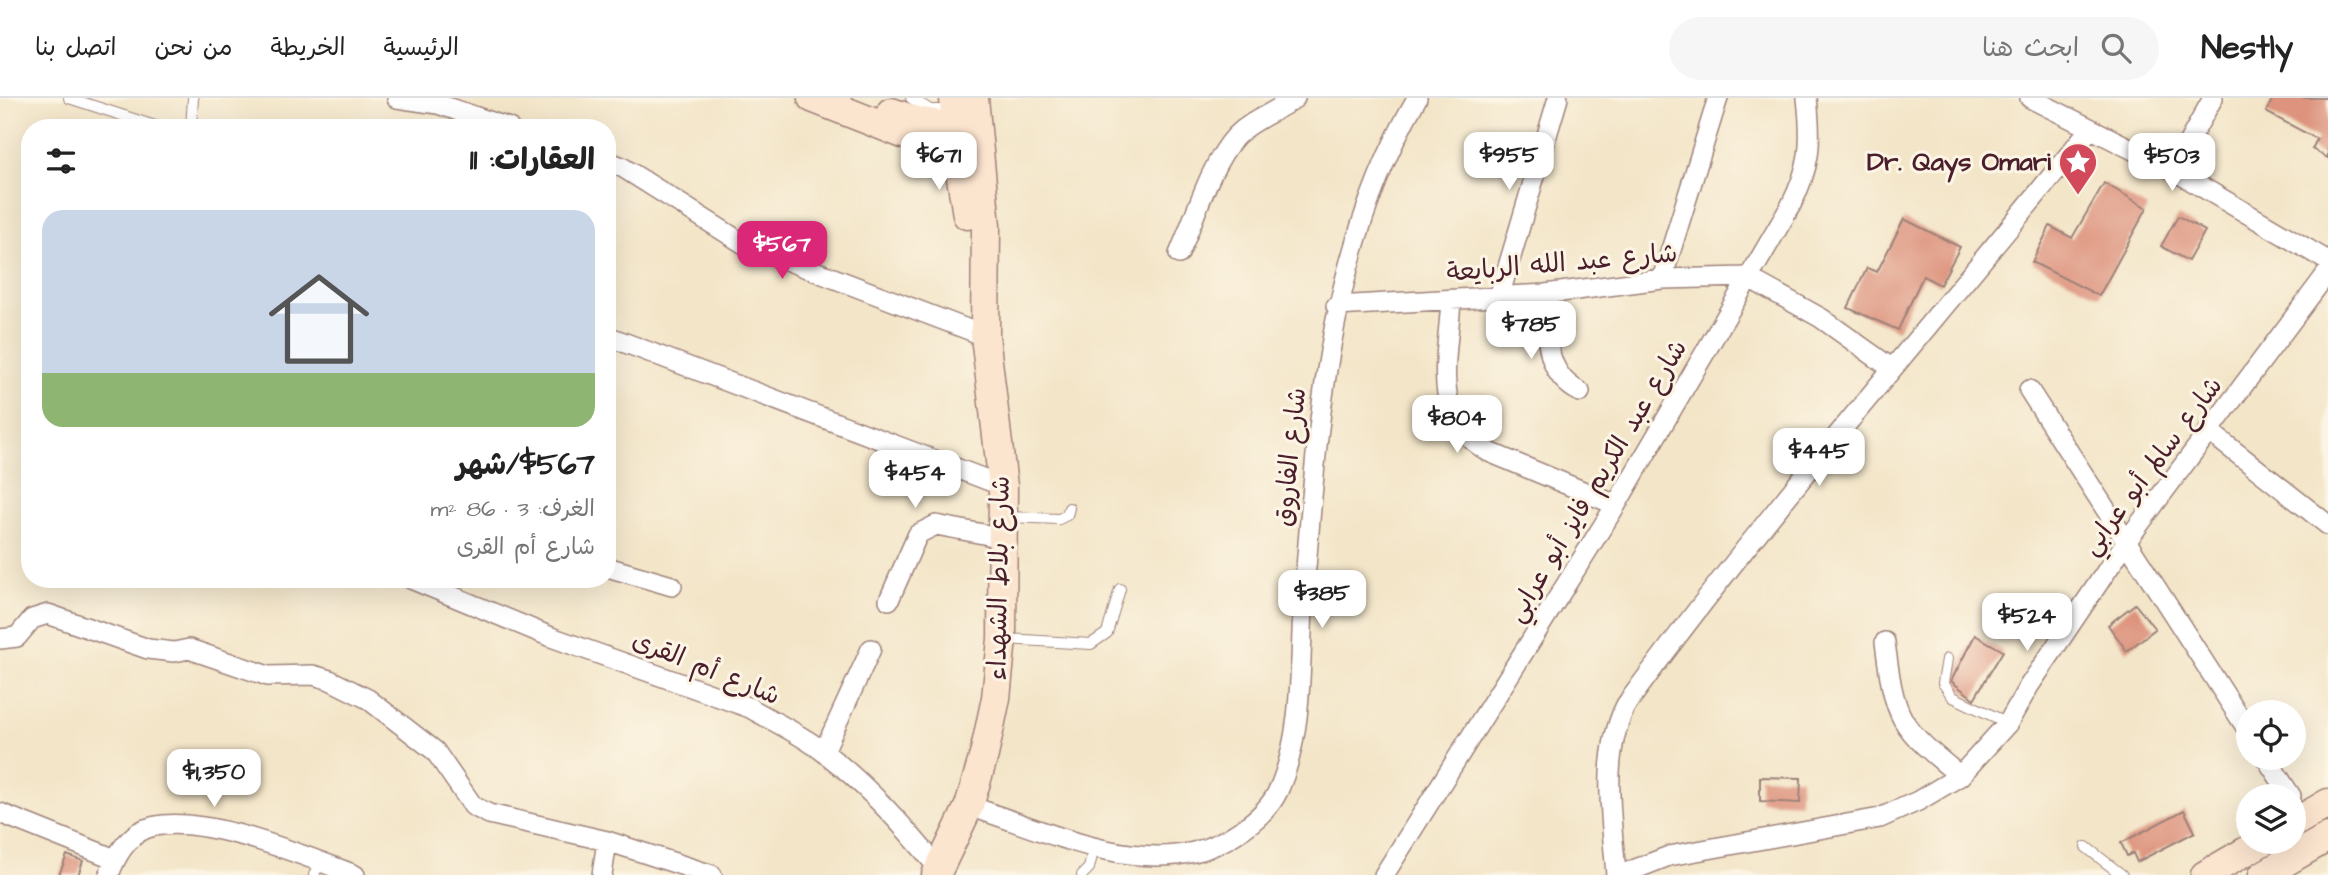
<!DOCTYPE html>
<html lang="ar">
<meta charset="utf-8">
<style>
body{margin:0;font-family:"Architects Daughter","Playpen Sans Arabic",sans-serif;background:#f6f6f6;color:#222;direction:rtl;height:100vh;display:flex;flex-direction:column;font-size:26px;white-space:nowrap}
*{box-sizing:border-box;margin:0}
p{font-size:23px;color:#767676}
.icon{flex:none;width:38px;height:38px;fill:none;stroke:currentColor;stroke-width:2;stroke-linecap:round;stroke-linejoin:round}
.map{position:relative;flex:1;overflow:hidden;direction:ltr}
.panel{position:absolute;left:21px;top:21px;width:595px;height:469px;display:flex;flex-direction:column;background:#fff;border-radius:28px;box-shadow:0 7px 28px #0002;direction:rtl}
.panel>*{flex:none}
.tools{position:absolute;left:2236px;top:602px;display:grid;gap:14px}
.tools a{display:grid;place-items:center;width:70px;height:70px;border-radius:50%;background:#fff;box-shadow:0 7px 28px #0002;font-size:35px}
.price{position:absolute;translate:-50% -60px;padding:0 16px;border-radius:14px;background:#fff;color:#222;font-size:23px;line-height:46px;filter:drop-shadow(0 2px 4px #0008)}
.price::after{content:'';position:absolute;left:50%;top:42px;width:21px;height:16px;margin-left:-10px;background:inherit;clip-path:polygon(0 0,100% 0,50% 100%)}
.price.current{background:#db2777;color:#fff}
ul{padding:0;list-style:none}
li{display:grid;align-content:center;gap:14px;height:371px;padding:0 21px}
li+li{border-top:2px solid #e0e0e0}
li span{display:grid;place-items:center;height:217px;border-radius:21px;color:#555}
li>.icon{margin-inline-start:auto}
span .icon{width:126px;height:126px;fill:#fffc;stroke-width:1}
li b{font-size:30px}
h2{display:flex;justify-content:space-between;align-items:center;height:84px;padding:0 21px;font-size:30px}
header{display:flex;align-items:center;gap:42px;box-sizing:border-box;height:98px;padding:0 35px;background:#fff;border-bottom:2px solid #e0e0e0}
header strong{font-size:33px}
nav{display:flex;gap:38px;margin-inline-start:auto;font-size:24px}
.search{width:490px;height:63px;background:#f6f6f6;display:flex;align-items:center;gap:18px;box-sizing:border-box;padding:0 24px;border-radius:38px;color:#767676;font-size:26px}
.map>svg:first-child{display:block}
.building{fill:#dd937d}
.lines{fill:none;stroke-linecap:round;stroke-linejoin:round}
.lane-casing{stroke:#9e827a;stroke-width:12}
.street-casing{stroke:#9e827a;stroke-width:22}
.secondary-casing{stroke:#9e827a;stroke-width:31}
.lane{stroke:#fff;stroke-width:10}
.street{stroke:#fff;stroke-width:19}
.secondary{stroke:#fce5cf;stroke-width:28}
.labels{text-anchor:middle;dominant-baseline:central;stroke-width:6;stroke-linejoin:round;paint-order:stroke}
.poi-label{font-size:26px;font-weight:bold;fill:#4a1f2b;stroke:#fcf5e5;text-anchor:end}
.street-label{font-size:26px;fill:#4a1f2b;stroke:#fcf5e5}
</style>
<header>
<strong>Nestly</strong>
<div class="search"><svg class="icon" aria-label="search" viewBox="0 0 24 24"><circle cx="10" cy="10" r="6"/><path d="M15 15l6 6"/></svg>ابحث هنا</div>
<nav><a>الرئيسية</a><a>الخريطة</a><a>من نحن</a><a>اتصل بنا</a></nav>
</header>
<div class="map">
<svg width="2328" height="777" viewBox="0 0 2328 777">
<rect width="100%" height="100%" fill="#fcf5e5"/>
<filter id="ink" filterUnits="userSpaceOnUse"><feTurbulence type="fractalNoise" baseFrequency=".0143" numOctaves="2"/><feDisplacementMap in="SourceGraphic" scale="14" xChannelSelector="R" yChannelSelector="G"/><feConvolveMatrix kernelMatrix="1 2 1 2 8 2 1 2 1" color-interpolation-filters="sRGB"/></filter>
<filter id="wash" filterUnits="userSpaceOnUse"><feTurbulence type="fractalNoise" baseFrequency=".00686" numOctaves="4" result="noise"/><feDisplacementMap in="SourceGraphic" scale="28" xChannelSelector="R" yChannelSelector="G"/><feGaussianBlur stdDeviation="1.57" result="paint"/><feColorMatrix in="noise" values="0 0 0 0 0 0 0 0 0 0 0 0 0 0 0 0 0 1.4 0 .05"/><feComposite in="paint" operator="in"/></filter>
<g filter="url(#wash)">
<rect width="100%" height="100%" fill="#f3e5c8"/>
<g id="blocks">
<path class="building" d="M2273,0H2328V60L2312,51L2317,41L2266,14Z
M2104,85L2147,110L2099,198L2032,164L2050,128L2072,140Z
M2178,118L2205,133L2188,163L2161,148Z
M1904,121L1960,149L1940,187L1923,178L1898,232L1848,210L1867,170L1877,174Z
M2135,506L2155,531L2127,553L2108,527Z
M1975,537L2003,553L1974,601L1951,583Z
M1760,679L1801,680L1800,705L1760,703Z
M2184,712L2195,734L2137,764L2133,755L2127,758L2121,745Z
M67,757L83,763L78,777H59Z"/>
</g>
</g>
<g filter="url(#ink)">
<use href="#blocks" fill-opacity="0" stroke="#9e827a" stroke-width="2"/>
<g class="lines">
<g class="lane-casing">
<path id="lane" d="M69,0L161,30
M911,0L930,12H940
M191,30L193,0
M1005,419L1059,421L1067,417L1069,410
M1006,541L1091,546L1107,535L1120,491
M1947,561L1943,585L1953,599L2008,625
M2086,749L2122,777
M314,777L320,764
M1082,777L1089,770L1094,749"/>
</g>
<g class="street-casing">
<path id="street" d="M397,0L438,6L509,30
M2030,0L2173,72L2328,163
M607,63L622,69L744,146L985,238
M2173,72L2213,0
M1179,156C1195,120 1210,66 1236,38C1253,21 1276,14 1295,0
M1662,181L1718,0
M1545,196C1548,233 1542,275 1580,294
M1499,199L1558,0
M1451,202C1448,262 1428,319 1489,354L1616,407
M1336,208L1545,196L1662,181L1747,179L1821,220L1891,270
M607,238L1003,388
M2029,292L2249,634
M2210,334L2328,427
M607,469L672,488
M411,481L551,539L750,610C774,624 803,637 825,655C868,688 905,729 939,771
M889,502L918,436L936,427L1004,440
M0,541L17,539L32,521L48,516L148,551L174,554L189,551L268,578L313,577L330,582L368,601L435,653L473,708L489,716L607,743L712,777
M1885,544C1895,623 1898,627 1960,678
M824,653L871,551
M2266,660L2291,698
M969,708C1038,730 1121,771 1194,754C1224,747 1265,721 1278,693C1305,633 1299,559 1304,495C1318,322 1328,154 1417,0
M0,715L115,761
M109,777C115,760 124,744 139,734C184,707 308,759 355,777
M602,777L607,743
M1384,777L1616,407L1790,109C1811,68 1812,45 1807,0
M1616,777C1612,721 1600,659 1626,607C1771,408 1935,224 2089,32
M1620,777L1669,758L1880,720L1918,703L1960,678L2008,625L2029,588L2126,444L2328,174"/>
</g>
<g class="secondary-casing">
<path id="secondary" d="M812,0L936,49L979,57
M954,0L957,55L967,117
M891,14L917,23L974,32
M2294,725L2328,705
M936,777L969,708L984,657L996,600L1002,541L1003,388L985,238L986,128L974,0
M2205,777L2262,744
M2263,777L2328,739"/>
</g>
<use href="#lane" class="lane"/>
<use href="#street" class="street"/>
<use href="#secondary" class="secondary"/>
</g>
</g>
<defs>
<g id="sight-pin" transform="scale(2.0125)"><path d="M0 17L-7.5 6A9.5 9.5 0 1 1 7.5 6Z" fill="#d1495b" stroke="#fcf5e5"/><path d="M0-6L1.8-2.2L6-1.7L2.9 1.2L3.7 5.4L0 3.3L-3.7 5.4L-2.9 1.2L-6-1.7L-1.8-2.2Z" fill="#fff"/></g>
</defs>
<g fill-rule="evenodd">
<use href="#sight-pin" x="2078" y="64"/>
</g>
<g class="labels">
<g class="poi-label">
<text x="2051" y="64">Dr. Qays Omari</text>
</g>
<g class="street-label">
<text transform="translate(1562 165) rotate(-5)">شارع عبد الله الربايعة</text>
<text transform="translate(1290 359) rotate(-84)">شارع الفاروق</text>
<text transform="translate(2152 368) rotate(-53)">شارع سالم أبو عرابي</text>
<text transform="translate(1597 383) rotate(-59)">شارع عبد الكريم فايز أبو عرابي</text>
<text transform="translate(999 480) rotate(-89)">شارع بلاط الشهداء</text>
<text transform="translate(706 570) rotate(22)">شارع أم القرى</text>
</g>
</g>
</svg>
<div class="tools">
<a><svg class="icon" aria-label="locate" viewBox="0 0 24 24"><circle cx="12" cy="12" r="6"/><path d="M12 2v4M12 18v4M2 12h4M18 12h4"/></svg></a>
<a><svg class="icon" aria-label="layers" viewBox="0 0 24 24"><path d="M12 4l9 5-9 5-9-5zM3 14l9 5 9-5"/></svg></a>
</div>
<b class="price" style="left:939px;top:94px">$671</b>
<b class="price" style="left:1509px;top:94px">$955</b>
<b class="price" style="left:2172px;top:95px">$503</b>
<b class="price current" style="left:782px;top:183px">$567</b>
<b class="price" style="left:1531px;top:263px">$785</b>
<b class="price" style="left:1457px;top:357px">$804</b>
<b class="price" style="left:1819px;top:390px">$445</b>
<b class="price" style="left:915px;top:412px">$454</b>
<b class="price" style="left:1322px;top:532px">$385</b>
<b class="price" style="left:2027px;top:555px">$524</b>
<b class="price" style="left:214px;top:711px">$1,350</b>
<section class="panel">
<h2>العقارات: 11<svg class="icon" aria-label="filters" viewBox="0 0 24 24"><path d="M4 7h16M4 17h16"/><circle cx="9" cy="7" r="2"/><circle cx="15" cy="17" r="2"/></svg></h2>
<ul>
<li><span style="background:linear-gradient(#c9d6e8 75%,#8fb573 0)"><svg class="icon" aria-label="home" viewBox="0 0 24 24"><path d="M3 11l9-7 9 7M6 9v11h12V9"/></svg></span><div><b>$567/شهر</b><p>الغرف: 3 · 86 m²</p><p>شارع أم القرى</p></div></li>
</ul>
</section>
</div>
